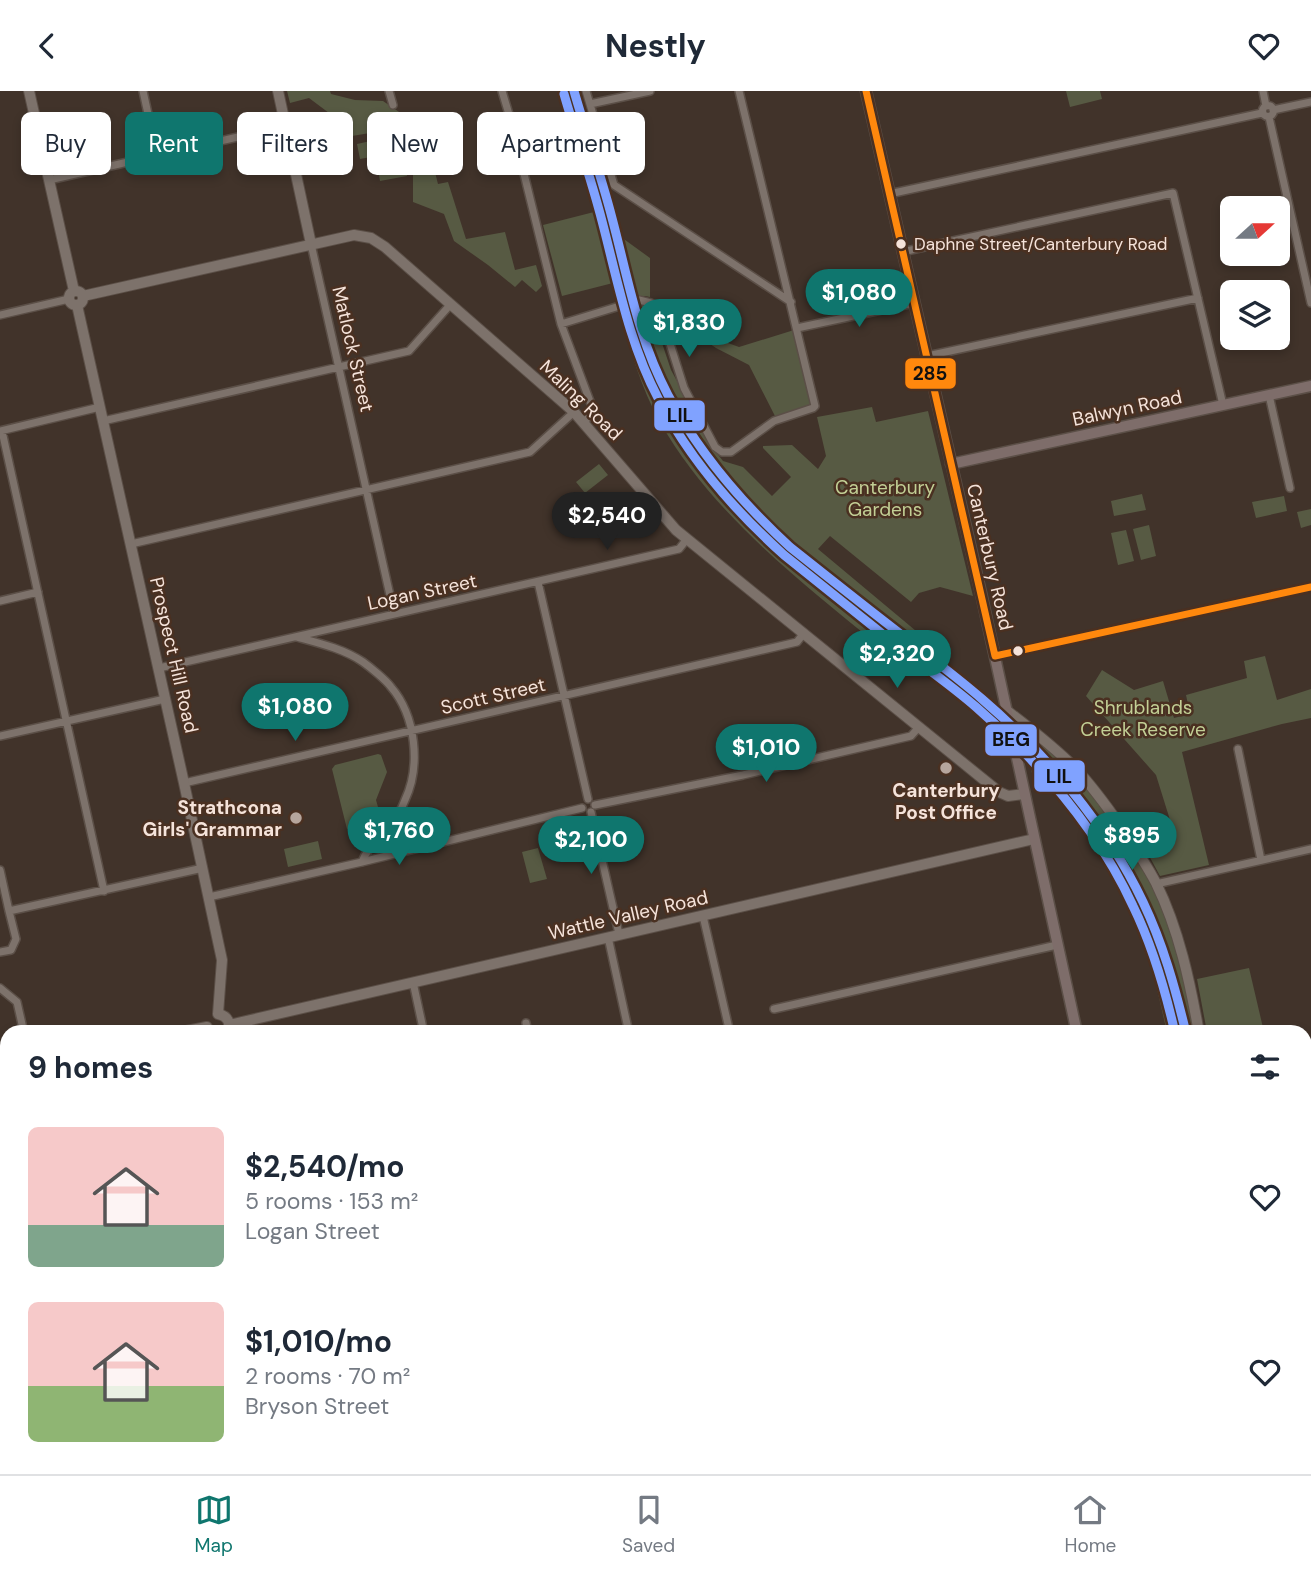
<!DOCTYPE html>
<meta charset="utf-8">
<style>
body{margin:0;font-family:"DM Sans",sans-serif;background:#f6f6f7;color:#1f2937;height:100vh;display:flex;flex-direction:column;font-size:26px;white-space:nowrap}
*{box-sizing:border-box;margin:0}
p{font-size:23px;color:#747a83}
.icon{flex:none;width:38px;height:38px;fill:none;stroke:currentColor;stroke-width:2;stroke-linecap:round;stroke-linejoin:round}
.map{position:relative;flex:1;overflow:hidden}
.drawer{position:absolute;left:0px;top:934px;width:1312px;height:450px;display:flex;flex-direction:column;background:#fff;border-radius:21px 21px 0 0;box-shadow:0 4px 10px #0003}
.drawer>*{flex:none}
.banner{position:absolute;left:21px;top:21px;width:700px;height:63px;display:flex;gap:14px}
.needle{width:46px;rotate:69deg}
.tools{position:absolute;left:1220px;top:105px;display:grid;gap:14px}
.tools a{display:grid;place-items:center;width:70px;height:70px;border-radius:10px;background:#fff;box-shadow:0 4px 10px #0003;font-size:35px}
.price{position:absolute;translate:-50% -60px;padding:0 16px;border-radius:24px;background:#0f766e;color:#fff;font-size:23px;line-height:46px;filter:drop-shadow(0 2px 4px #0008)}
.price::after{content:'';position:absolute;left:50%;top:42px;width:21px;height:16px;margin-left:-10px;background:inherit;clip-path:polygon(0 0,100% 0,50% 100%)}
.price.selected{background:#222;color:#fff}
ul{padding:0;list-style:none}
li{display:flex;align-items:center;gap:21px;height:175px;padding:0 28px}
li span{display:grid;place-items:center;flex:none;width:196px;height:140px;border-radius:10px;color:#555}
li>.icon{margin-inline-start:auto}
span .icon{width:84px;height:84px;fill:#fffc;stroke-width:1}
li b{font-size:30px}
h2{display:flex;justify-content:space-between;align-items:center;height:84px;padding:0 28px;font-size:30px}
.pill{padding:0 24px;border-radius:10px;background:#fff;box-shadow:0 4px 10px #0003;font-size:24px;line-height:63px}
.pill.selected{background:#0f766e;color:#fff}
header{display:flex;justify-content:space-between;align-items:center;height:91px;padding:0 28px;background:#fff;font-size:32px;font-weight:700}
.menu{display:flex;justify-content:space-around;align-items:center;height:98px;border-top:2px solid #e0e1e3;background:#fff;font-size:19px;color:#747a83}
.menu a{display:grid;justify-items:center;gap:4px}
.menu .selected{color:#0f766e}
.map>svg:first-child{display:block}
.green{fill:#575a43}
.forest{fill:#585d40}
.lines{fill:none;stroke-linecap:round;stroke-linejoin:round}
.street-casing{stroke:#5b4f47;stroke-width:10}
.secondary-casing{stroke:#5b4f47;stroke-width:12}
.primary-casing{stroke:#5b4f47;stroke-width:13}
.street{stroke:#7d726b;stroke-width:7}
.secondary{stroke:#7d726b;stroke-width:10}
.primary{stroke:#7e6d6a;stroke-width:10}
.bus-1-casing{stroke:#4a3021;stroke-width:12}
.bus-1{stroke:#ff880d;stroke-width:7}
.rail-1-casing{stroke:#4a3021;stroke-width:14}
.rail-2-casing{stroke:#4a3021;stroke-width:14}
.rail-1{stroke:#80a2ff;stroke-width:9}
.rail-2{stroke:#80a2ff;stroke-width:9}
.bus-dot{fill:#f5e3da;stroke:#4a3021;stroke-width:2.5}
.poi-dot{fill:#b6a59c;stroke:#4a3021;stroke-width:2.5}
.labels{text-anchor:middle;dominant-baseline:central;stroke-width:5;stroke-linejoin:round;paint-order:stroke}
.bus-label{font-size:17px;fill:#f5e3da;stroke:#4a3021;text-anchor:start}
.street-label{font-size:19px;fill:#f5e3da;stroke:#4a3021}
.park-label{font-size:19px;fill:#c2cf95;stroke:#4a3021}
.poi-label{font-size:19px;font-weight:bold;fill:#f5e3da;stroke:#4a3021}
.line-badge{stroke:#4a3021;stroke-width:2.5}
.pale-badge-label{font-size:19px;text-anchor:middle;font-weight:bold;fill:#111}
</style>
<header><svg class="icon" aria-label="back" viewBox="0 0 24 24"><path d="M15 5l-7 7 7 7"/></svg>Nestly<svg class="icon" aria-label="heart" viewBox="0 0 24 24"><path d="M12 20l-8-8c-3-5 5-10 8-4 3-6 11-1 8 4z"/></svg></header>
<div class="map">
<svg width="1311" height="1383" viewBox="0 0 1311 1383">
<rect width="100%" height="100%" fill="#41332a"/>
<path class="green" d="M287,0H330L331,3L355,9L383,10L424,38L438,93L448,91L466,148L505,141L515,179L536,174L542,195L536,201L522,189L515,196L488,174L454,150L444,123L413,111V84L409,67L395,70L388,39L340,47L337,28L309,7L290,12Z
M576,0H579L621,146L650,167V206L645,205H634L615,134Z
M1066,0H1100L1102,8L1070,16Z
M384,47L387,63L360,68L357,53Z
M404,69L407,85L380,90L377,74Z
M594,121L613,192L562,205L543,134Z
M642,213L650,216L671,279L715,360L723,370L743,376L772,405L791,386L763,357V355L792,354L818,378L826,365L817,326L872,316L876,331L928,320L973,505L940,496L919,502L911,511L830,445L818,458L934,555L929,562L779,442L735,397L697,347L677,312L657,273L637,214Z
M674,215L728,252L739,256L794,239L811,312L810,315L776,327L749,274L716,257L671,226L666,227L663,219Z
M623,220C645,296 684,366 738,424C780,468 830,505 875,545L872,549C795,487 709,418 660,331C641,297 630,258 620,221Z
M599,373L608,384L585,402L576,391Z
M1142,403L1146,419L1114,425L1111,410Z
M1284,405L1287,420L1256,427L1252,411Z
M1311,418V434L1301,437L1297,421Z
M1149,434L1156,465L1141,469L1133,438Z
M1126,439L1134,470L1118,474L1111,442Z
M1265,565L1277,609L1311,598V627L1282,633L1182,661L1209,774L1160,785L1140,748L1170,729L1156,684L1086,605L1102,579L1134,599L1163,590L1174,627L1190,623L1186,604L1247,587L1244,570Z
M1025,641H1028L1063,671L1098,709L1146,780L1165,824L1182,875L1195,941H1190C1175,869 1150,800 1107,739C1084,705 1055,675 1027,645L1026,646Z
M378,663L381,664L387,681L376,709L382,730L347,738L332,678L335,674Z
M1031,677H1033L1051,695L1035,699Z
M318,750L322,768L288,776L284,758Z
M538,757L547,788L530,792L522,761Z
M1129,807C1151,850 1165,895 1174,941H1167L1150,868L1127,808Z
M1249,877L1264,941H1207L1197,888Z"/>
<path class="forest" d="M558,0H562C583,69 602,139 619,209L617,210L594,121Z"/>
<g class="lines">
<g class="street-casing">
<path id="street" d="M143,0L157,64
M389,0L393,14
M502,0L511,30L561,233L591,313V324L584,331
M586,0L614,94L791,211
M1263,0L1266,15
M590,13L650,0
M1262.5 20a5.5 5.5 0 1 1 11 0a5.5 5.5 0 1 1-11 0Z
M1273,19L1311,11
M1269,26L1311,212
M49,89L286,35
M889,103L1262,22
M311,153L394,522
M902,161L1173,102L1223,314
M0,224L69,208
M561,233L639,209L651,212L660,221L684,297L715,356L722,361H731L774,330L813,317L815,315L739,0
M797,237L914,212
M927,265L1198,207
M1269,304L1290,397
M103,330L409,260L450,214
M0,340L100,316
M2,340L104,800
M131,453L530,361L574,321
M538,491L588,708
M0,510L38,501
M297,546C319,552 344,558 363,571C370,576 386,589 391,596C416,625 421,675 405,709C402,717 397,726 392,733C382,747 368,754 362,771
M995,565L1311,496
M159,577L679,458L687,448
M0,645L165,608
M1238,658L1261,769
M184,692L797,551L804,542
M595,714L743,684L911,645L919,636
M591,721L619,843
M0,779L9,820
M1156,793L1311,758
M209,806L362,771L582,717
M703,825L730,942
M608,846L629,942
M0,861L11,859L16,848L9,820L203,777
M413,891L424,942
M0,897L17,911L24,942
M774,918L1057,854
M526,932L528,942
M1306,1080L1311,1079
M1306,1197L1311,1196
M0,1200L7,1198
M1306,1265L1311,1291
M205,1377L206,1383
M415,1377L416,1383
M539,1377L541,1383
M674,1377L675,1383
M683,1383L708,1377"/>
</g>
<g class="secondary-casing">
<path id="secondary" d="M29,0L74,200
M278,0L311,153
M69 207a7 7 0 1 1 14 0a7 7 0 1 1-14 0Z
M83,205L354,144L371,147L385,156L574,321L676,439L999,701L1008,705L1024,703
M77,214L184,692L222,869L218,923
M1006,619C1031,638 1054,656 1076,678C1093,696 1108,717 1122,737C1134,755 1146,773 1156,792C1179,839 1190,891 1199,942
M218,923C228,925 232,933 227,942
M229,934L1034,748
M176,942L207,936
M1306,963L1311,961
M0,974L7,973
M0,1331L7,1330
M313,1377L315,1383"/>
</g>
<g class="primary-casing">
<path id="primary" d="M866,0L981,502L1077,942
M951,373L1311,295
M1173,1377L1174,1383"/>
</g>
<use href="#street" class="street"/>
<use href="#secondary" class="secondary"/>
<use href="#primary" class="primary"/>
<g class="bus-1-casing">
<path id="bus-1" d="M866,0L995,565
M995,565L1311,496"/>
</g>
<use href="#bus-1" class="bus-1"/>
<g class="rail-1-casing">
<path id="rail-1" d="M574,0C586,42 601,84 612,127C628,187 638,248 668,304C699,362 741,411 790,456C829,487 868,518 907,548C932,568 958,587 982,608C1046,663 1106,733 1143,811C1163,853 1175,896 1186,942"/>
</g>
<g class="rail-2-casing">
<path id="rail-2" d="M564,3C576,45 591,87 602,130C618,191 629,252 658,307C689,368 734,419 784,464C823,495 861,526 900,557C926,577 952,595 976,616C1039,671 1098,739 1133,815C1153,856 1165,898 1175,942"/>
</g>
<use href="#rail-1" class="rail-1"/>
<use href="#rail-2" class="rail-2"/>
</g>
<g class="bus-dot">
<circle cx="901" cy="153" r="6"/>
<circle cx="1018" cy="560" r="6"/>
</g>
<g class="poi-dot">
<circle cx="946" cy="677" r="7"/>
<circle cx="296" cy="727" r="7"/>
</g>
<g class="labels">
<g class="bus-label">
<text x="914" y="153">Daphne Street/Canterbury Road</text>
</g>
<g class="street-label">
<text transform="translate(353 258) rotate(77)">Matlock Street</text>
<text transform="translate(581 309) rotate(44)">Maling Road</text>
<text transform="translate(1127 317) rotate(-12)">Balwyn Road</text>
<text transform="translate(990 466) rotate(77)">Canterbury Road</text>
<text transform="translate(422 501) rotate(-12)">Logan Street</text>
<text transform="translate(174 564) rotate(77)">Prospect Hill Road</text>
<text transform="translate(493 605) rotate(-13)">Scott Street</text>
<text transform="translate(628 824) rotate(-13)">Wattle Valley Road</text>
</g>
<g class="park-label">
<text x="885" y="396">Canterbury<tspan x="885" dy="22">Gardens</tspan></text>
<text x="1143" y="616">Shrublands<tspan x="1143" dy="22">Creek Reserve</tspan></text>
</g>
<g class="poi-label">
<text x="946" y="699">Canterbury<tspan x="946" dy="22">Post Office</tspan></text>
<text x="282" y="716" text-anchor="end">Strathcona<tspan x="282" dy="22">Girls' Grammar</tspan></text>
</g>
</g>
<g class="line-badge">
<rect x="904" y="266" width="53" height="33" rx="7" fill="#ff880d"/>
<rect x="653" y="308" width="53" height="33" rx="7" fill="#80a2ff"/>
<rect x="984" y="632" width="54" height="34" rx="7" fill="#80a2ff"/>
<rect x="1033" y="668" width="53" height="34" rx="7" fill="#80a2ff"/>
</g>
<g class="pale-badge-label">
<text x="930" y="289">285</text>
<text x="680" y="331">LIL</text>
<text x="1011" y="655">BEG</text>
<text x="1059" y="692">LIL</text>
</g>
</svg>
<div class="tools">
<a><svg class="needle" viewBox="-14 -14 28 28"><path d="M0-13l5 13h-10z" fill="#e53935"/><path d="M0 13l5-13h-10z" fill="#747a83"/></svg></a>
<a><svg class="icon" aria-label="layers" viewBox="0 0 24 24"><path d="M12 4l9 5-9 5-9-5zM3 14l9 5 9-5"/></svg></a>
</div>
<b class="price" style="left:859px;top:238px">$1,080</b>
<b class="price" style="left:689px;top:268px">$1,830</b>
<b class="price selected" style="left:607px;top:461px">$2,540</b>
<b class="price" style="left:897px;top:599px">$2,320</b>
<b class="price" style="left:295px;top:652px">$1,080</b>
<b class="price" style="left:766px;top:693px">$1,010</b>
<b class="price" style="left:399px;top:776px">$1,760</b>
<b class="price" style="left:1132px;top:781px">$895</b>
<b class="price" style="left:591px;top:785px">$2,100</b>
<div class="banner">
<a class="pill">Buy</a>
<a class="pill selected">Rent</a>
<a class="pill">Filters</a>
<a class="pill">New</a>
<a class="pill">Apartment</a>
</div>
<section class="drawer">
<h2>9 homes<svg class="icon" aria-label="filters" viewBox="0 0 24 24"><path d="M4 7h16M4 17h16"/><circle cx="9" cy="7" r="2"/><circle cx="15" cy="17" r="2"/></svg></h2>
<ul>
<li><span style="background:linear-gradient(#f6c9c9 70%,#7fa58c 0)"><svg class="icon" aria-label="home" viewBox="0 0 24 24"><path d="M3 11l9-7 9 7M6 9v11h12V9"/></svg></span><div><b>$2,540/mo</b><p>5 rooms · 153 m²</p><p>Logan Street</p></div><svg class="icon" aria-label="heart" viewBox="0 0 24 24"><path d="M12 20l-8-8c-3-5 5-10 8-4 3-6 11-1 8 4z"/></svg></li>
<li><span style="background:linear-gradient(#f6c9c9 60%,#8fb573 0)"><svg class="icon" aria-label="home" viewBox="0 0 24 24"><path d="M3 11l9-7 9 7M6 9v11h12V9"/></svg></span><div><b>$1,010/mo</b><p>2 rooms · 70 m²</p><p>Bryson Street</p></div><svg class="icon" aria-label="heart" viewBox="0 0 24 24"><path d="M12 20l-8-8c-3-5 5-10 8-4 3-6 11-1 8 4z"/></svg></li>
</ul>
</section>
</div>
<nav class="menu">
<a class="selected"><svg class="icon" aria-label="map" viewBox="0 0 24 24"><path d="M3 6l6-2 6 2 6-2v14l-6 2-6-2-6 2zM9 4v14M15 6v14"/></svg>Map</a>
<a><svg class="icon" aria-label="saved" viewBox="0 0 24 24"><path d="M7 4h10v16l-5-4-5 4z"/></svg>Saved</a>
<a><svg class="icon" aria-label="home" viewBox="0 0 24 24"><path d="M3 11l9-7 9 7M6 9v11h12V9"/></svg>Home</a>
</nav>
